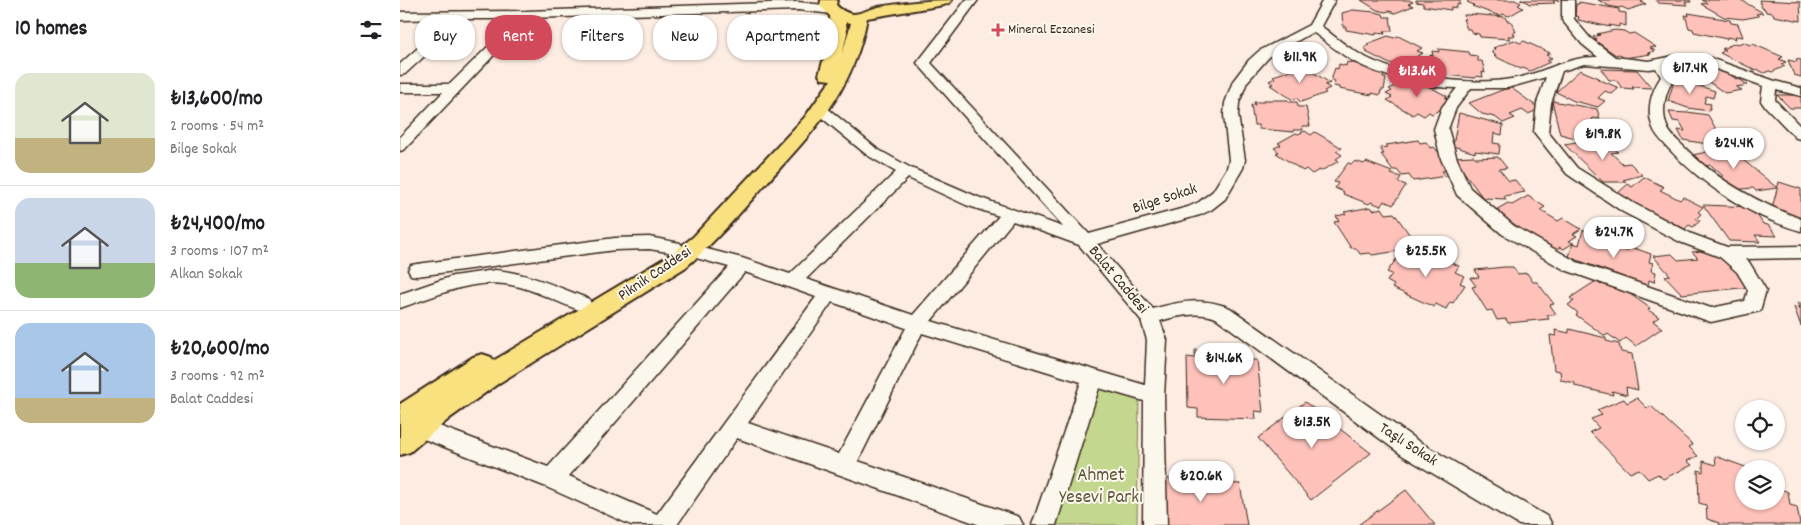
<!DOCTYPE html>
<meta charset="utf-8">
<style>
body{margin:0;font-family:Dekko,sans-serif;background:#f6f6f6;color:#202124;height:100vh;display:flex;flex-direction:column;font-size:19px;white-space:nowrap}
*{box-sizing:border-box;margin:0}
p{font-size:16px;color:#757577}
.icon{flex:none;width:28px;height:28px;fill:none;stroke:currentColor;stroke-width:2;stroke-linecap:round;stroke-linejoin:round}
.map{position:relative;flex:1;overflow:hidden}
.sheet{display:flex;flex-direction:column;background:#fff;width:400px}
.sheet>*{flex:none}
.hud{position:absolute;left:15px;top:15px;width:475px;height:45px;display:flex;gap:10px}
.buttons{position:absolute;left:1335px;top:400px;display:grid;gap:10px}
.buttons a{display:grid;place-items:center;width:50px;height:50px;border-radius:50%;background:#fff;box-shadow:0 1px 4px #0004;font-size:25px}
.price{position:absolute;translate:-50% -42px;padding:0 11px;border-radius:18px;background:#fff;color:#222;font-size:16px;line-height:32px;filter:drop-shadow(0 1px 2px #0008)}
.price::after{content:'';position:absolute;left:50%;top:30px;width:15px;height:11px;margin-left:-8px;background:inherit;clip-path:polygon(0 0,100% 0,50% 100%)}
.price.current{background:#d1495b;color:#fff}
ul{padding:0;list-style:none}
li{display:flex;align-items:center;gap:15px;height:125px;padding:0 15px}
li+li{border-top:1px solid #e0e0e0}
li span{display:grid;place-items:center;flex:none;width:140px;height:100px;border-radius:15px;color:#555}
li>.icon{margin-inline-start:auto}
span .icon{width:60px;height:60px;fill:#fffc;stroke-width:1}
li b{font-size:21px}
h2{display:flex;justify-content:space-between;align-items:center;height:60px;padding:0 15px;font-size:21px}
.tag{padding:0 18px;border-radius:20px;background:#fff;box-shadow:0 1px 4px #0004;font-size:18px;line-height:45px}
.tag.current{background:#d1495b;color:#fff}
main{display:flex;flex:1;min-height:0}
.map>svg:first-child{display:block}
.green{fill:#c3d88e;stroke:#7f8156}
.building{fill:#fec2ba;stroke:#3b2a1e}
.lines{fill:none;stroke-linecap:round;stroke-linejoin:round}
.minor-casing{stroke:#3b2a1e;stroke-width:3}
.major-casing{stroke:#3b2a1e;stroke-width:4}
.minor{fill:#fbf7ec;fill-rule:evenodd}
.major{fill:#fae180;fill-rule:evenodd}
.poi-dot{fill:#d1495b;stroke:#fbf7ec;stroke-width:2}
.labels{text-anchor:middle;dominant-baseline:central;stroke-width:4;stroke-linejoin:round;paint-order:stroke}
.far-poi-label{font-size:14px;fill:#3b2a1e;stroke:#fbf7ec;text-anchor:start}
.street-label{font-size:16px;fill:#3b2a1e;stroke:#fbf7ec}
.near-park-label{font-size:19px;fill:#5d563a;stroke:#fbf7ec}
</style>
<main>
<section class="sheet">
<h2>10 homes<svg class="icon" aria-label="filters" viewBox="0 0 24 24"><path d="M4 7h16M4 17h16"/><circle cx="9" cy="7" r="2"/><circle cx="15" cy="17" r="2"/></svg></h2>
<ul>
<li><span style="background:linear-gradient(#dfe7d0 65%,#c2b280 0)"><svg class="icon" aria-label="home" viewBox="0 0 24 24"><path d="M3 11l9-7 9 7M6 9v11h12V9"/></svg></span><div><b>₺13,600/mo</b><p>2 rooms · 54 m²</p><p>Bilge Sokak</p></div></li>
<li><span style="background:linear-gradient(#c9d6e8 65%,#8fb573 0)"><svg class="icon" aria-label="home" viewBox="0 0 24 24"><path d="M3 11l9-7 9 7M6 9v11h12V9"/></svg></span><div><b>₺24,400/mo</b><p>3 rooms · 107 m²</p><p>Alkan Sokak</p></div></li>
<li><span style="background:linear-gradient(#a9c7e8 75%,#c2b280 0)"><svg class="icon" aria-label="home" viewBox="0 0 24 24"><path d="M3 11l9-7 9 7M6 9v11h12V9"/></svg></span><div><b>₺20,600/mo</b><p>3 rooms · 92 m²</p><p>Balat Caddesi</p></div></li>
</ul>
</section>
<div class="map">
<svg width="1401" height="525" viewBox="0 0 1401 525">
<rect width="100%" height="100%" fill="#fcece2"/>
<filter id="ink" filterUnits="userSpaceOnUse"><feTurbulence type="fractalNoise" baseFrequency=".02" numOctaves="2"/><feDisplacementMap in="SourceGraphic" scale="10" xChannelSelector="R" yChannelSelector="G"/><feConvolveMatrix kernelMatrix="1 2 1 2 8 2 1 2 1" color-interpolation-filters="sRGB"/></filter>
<g filter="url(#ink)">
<path class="green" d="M695,384L739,399L737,525H650Z"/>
<path class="building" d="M961,0H1009L1013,2L1008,4L1013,6L995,13L989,11L985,12L977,10Z
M1016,0H1060V5L1057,4V8L1051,7V10L1023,6V3L1016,2Z
M1069,0H1115L1121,3L1118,5L1123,8L1109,16L1103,14L1100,16L1072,6L1074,5L1067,2Z
M1120,0H1159L1153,1L1155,3L1129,4L1126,1Z
M1198,0H1244L1241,2L1246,4L1228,10L1222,7L1218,8L1209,6Z
M1256,0H1290L1291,2H1285L1287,5L1258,3Z
M1302,0H1341L1363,13L1356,14L1359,16L1343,19L1324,17L1301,4L1307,3Z
M1359,0L1400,2L1401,21L1374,16L1373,13L1366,12L1365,9L1362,8Z
M1179,2L1219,9V12L1226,13V26L1219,24V27L1209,25L1210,27L1178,20L1179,17L1175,16L1176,4H1179Z
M953,10L975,12L983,14L984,17H990L992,31H984L985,34L976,33V35L946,30V27H943L942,13Z
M1288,13L1330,20L1331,23L1338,24L1343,37L1335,36L1336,39L1327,37V39L1294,32L1293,29L1289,28L1285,15L1289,16Z
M1070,14L1105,17L1107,21H1111L1116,32H1113L1115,36H1108L1110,39L1080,37L1079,34L1072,33L1070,29H1067L1063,19H1065L1064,15H1071Z
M1215,30L1224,31L1229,34L1234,33L1256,47L1250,48L1255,51L1248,53L1251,54L1224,58L1219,54L1216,55L1194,40H1197L1193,37L1200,35L1197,34Z
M988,36L994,38L998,36L1022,48L1017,51L1023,53L1017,56L1020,58L999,66L993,63L990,64L966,52L968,51L964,48L969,45L967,44Z
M1114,40L1120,43L1124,41L1150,53L1146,55L1152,58L1147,61L1150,62L1130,71L1123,68L1121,69L1094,56L1096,55L1091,52L1096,49L1093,48Z
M1343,42L1350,45L1353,44L1383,57L1379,59L1386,62L1381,64L1385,66L1372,72L1369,71L1364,73L1357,69L1355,70L1320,53L1325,50L1322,49L1335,43L1338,44Z
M1038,49L1069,52L1070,55L1077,56L1078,61H1082L1085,73L1082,72L1083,77L1076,76V78L1044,75L1043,73H1037L1036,68L1032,67L1030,55L1033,56L1032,51L1039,52Z
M1396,59L1401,60V77L1394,75L1388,60L1397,62Z
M947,62L978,68L977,72L984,73L983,78H986L984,90H981L980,95L972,93V95L939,89V87L933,86L935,81L931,80L935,68L938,69L939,64L946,66Z
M898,68L903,71L908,69L930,83L925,85L930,88L924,91L926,93L901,102L896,98L893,100L870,85L873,84L869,81L875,78L873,76Z
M1201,69L1237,70L1252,88L1232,87L1234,89L1222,88L1216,80H1209Z
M1324,69L1336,79H1339L1348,85L1336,87L1342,90L1325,93L1297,74Z
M1180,70L1199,78L1198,79L1219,88L1212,94L1205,91L1198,98L1205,101L1198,107L1174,101L1156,92Z
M1275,78L1315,91L1313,98L1306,96L1304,103L1311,104L1309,111L1288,108L1268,101Z
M1012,80L1020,82L1047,96L1045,98L1050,100L1044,104L1048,105L1032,114L1029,112L1024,116L1017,112L1013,115L987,100L992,97L986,94L992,91L989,89L1004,81L1006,83Z
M1110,87L1140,109L1128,114L1122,110L1110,115L1115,118L1103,123L1095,117L1082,114L1069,103Z
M1377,95H1401V108H1390Z
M863,100H888L889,102H897L898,107H906L910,126H902L903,130H893L894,132L859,129L858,125H854L851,105H855L854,102H864Z
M1152,101L1197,109L1200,119L1192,118L1195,128L1202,129L1206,139L1183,138V140L1160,134Z
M1269,112L1288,113L1287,112L1308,115L1326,147L1283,140L1278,130L1285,131L1280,122L1273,121Z
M1059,113L1103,125L1102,135L1094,133L1093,143L1100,144L1099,154L1075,151V153L1053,146Z
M905,131L911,135L915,132L942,148L936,151L942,155L936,159L939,161L921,171L919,170L912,174L906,169L903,171L876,153L879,152L874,148L881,145L878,143L896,133L898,134Z
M1018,140L1020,143L1026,142L1031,148L1034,147L1048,164L1050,170L1042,171L1046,176L1013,181L1009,175L1002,176L997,170H993L981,154H984L980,148L988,147L986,145Z
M1183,141L1186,144L1206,141L1218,152L1211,153L1223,164L1230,163L1242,175L1223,180L1226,182H1203L1164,144Z
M1320,147L1323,149H1330L1377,188L1356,191L1353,188L1331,190L1317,178L1324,177L1311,165L1305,166L1293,155L1311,151L1308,149Z
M1074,156L1076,158L1098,157L1107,168L1099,169L1109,181L1115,180L1125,192L1104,196L1106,199L1083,198L1053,157Z
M955,161L964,164L966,162L992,172L991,174L1001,177L998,182L1006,185L993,205L984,201L981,206L971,202L969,204L943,194L944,192L935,188L938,183L934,182L948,163L952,164Z
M1244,177L1264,187L1260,190L1280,200L1283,197L1303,207L1298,212L1301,214L1296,219L1300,221L1293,227L1289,225L1285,229L1217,194L1228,184L1232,187Z
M1379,182L1401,189V218L1372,208Z
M1128,196L1145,207L1140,210L1158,221L1163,218L1181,229L1173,234L1177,236L1169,241L1173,243L1164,249L1160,247L1155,251L1094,211L1108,203L1112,205Z
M1303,205L1352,207L1363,224L1368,225L1377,236L1355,235L1360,242L1329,241Z
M971,207L973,210L982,208L986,214L994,213L1012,238L1003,240L1008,246L997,248L999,251L972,255L970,253L960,254L956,248H951L934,222L939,221L936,216L946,214L944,212Z
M1183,230L1206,238L1204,243L1227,251L1228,246L1251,254L1249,262L1253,263L1251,271L1256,272L1254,282L1249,280L1248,286L1169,257L1173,243L1179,245Z
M1020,249L1059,266L1055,272L1064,276L1060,283L1065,285L1053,303L1050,302L1046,309L1036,304L1034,307L992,288L994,285L987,281L992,274L987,272L1000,254L1004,256L1008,250L1017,254Z
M1311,250L1332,268H1335L1350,287L1282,294L1265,276L1270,275L1253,256L1272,254L1278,260L1298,258L1292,252Z
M1105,267H1113L1118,274L1127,273L1133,282H1137L1154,304L1150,305L1156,314L1147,315L1149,319L1108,323L1106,319L1097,320L1092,310L1087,311L1072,287L1076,286L1070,278L1079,277L1075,270Z
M1196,281L1201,285L1205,281L1217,289L1220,287L1250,308L1248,310L1259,317L1253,321L1262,328L1236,346L1226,338L1220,343L1208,334L1205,336L1176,315L1178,313L1168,305L1174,301L1170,298Z
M1398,302L1401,303V326L1394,307L1400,308Z
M1169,329L1206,338V341L1219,344L1221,352L1232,354L1238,390L1226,387L1227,395L1212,391L1213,395L1175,386V383L1161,380L1160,371L1154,370L1150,335L1156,336L1155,330L1169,333Z
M795,350L848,353L849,360H857L863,412L855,411L856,419L798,417V409L788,408L787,357L795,358Z
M1237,398L1247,408L1251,406L1293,445L1289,447L1298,456L1287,461L1292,465L1263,479L1258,474L1248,479L1239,469L1230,473L1190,432L1199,428L1191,419L1202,415L1197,410L1224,399L1227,403Z
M905,402L971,453L911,500L858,438Z
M1315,456L1351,469H1344V501H1376V487L1388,492L1390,505L1397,507L1400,525H1319V523L1307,519L1306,505L1299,503L1298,470L1303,472V461L1316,465Z
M759,478L840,484L847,525H763Z
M1006,490L1035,525H958Z"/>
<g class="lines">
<g class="minor-casing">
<path id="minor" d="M566,0H578L531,63L689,234L788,207L799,202L813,191L827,168L829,160L824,115L825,103L833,81L849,60L859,51L909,25L923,0H935L921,26C934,36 947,47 961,55C1004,78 1073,88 1121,77C1147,71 1170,56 1198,57L1182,44L1162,20V0H1174V19L1190,38L1215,57L1249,61L1274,56L1307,57L1375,81L1401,88V96L1376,90L1375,100L1401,127V139L1396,138L1363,104L1361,101L1363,86L1305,65H1268L1275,77C1265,91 1260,112 1268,129C1271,135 1278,141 1283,146C1316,180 1357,202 1401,219V231C1351,217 1304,186 1269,149C1263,142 1256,136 1253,128C1246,111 1251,91 1261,77L1256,68L1249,69L1184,64L1162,71L1151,103L1148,132L1177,168L1235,204L1292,234L1327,247L1401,246V258L1345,259L1349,262L1366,290L1360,311L1311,322L1165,270L1102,234L1057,195L1041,159L1034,129L1042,107L1057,88C1024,88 979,76 951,60C938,52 925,41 913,32L869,57L847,82L839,103L838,115L845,160L843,168L825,199L811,210L800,215L697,244L753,309C780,301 803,297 830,308L1018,441L1148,517L1152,525H1119L1002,455L816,318C798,311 778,316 760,321L767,340L764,396L767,525H743L744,401L699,388L656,525H632L681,382L522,333L458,461L611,514L619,517L623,525H580L337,438L277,525H231L144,486L11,434L7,427L11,420L18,418L148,467L329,267L285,255L282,251L285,247L291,245L342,258L390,274L496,172L467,155L416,113L414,110L416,107H426L477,149L511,168L578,197L663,227L517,63ZM1146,77L1137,103L1134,132L1167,174L1223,212L1280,242L1320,257L1337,272L1348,290L1345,301L1311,308L1177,262L1114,226L1070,188L1057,159L1048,129L1056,108L1071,88H1107ZM508,178L566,205L599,216L513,315L406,279ZM613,221L679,245L741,320L747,340L745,385L531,321ZM345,272L416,297L257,514L169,476ZM432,302L506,328L439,454L348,423Z
M398,2L432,6L438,10L432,14L398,10L129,18L5,149L0,151V137L43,92H0V84H50L116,19H65L5,74L0,75V64L50,19L0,20V12L126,11Z
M249,237L280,243L283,247L280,251L274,253L249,249L215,250L17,276L11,275L8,270L11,265L17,264L215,238Z
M95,270C128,273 158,287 189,299L191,304L189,309L182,311C161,304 142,293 120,287C78,275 40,295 0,308V294L53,276Z"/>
</g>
<g class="major-casing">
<path id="major" d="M421,0H437L436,5C441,10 446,13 453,14C460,14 470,9 478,7C503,3 526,0 552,0L549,3L544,5L467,18C453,94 412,132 363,187C338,215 314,243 286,267L99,383L50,418L10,452L0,455V404L73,357L82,354L91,357L93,361L270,255L293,237L405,117L431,80L422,79L419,75L431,33L430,16L420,6ZM446,22L451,23L442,55L447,33Z"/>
</g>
<use href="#minor" class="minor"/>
<use href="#major" class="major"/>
</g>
</g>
<path class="poi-dot" d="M595.5 22.5h5v5h5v5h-5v5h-5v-5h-5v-5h5z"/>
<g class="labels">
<g class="far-poi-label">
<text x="608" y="30">Mineral Eczanesi</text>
</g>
<g class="street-label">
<text transform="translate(765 199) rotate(-18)">Bilge Sokak</text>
<text transform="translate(255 274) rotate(-34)">Piknik Caddesi</text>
<text transform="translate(718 280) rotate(50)">Balat Caddesi</text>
<text transform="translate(1008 445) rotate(33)">Taşlı Sokak</text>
</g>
<g class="near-park-label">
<text x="701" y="476">Ahmet<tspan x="701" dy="22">Yesevi Parkı</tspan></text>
</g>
</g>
</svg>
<div class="buttons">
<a><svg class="icon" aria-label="locate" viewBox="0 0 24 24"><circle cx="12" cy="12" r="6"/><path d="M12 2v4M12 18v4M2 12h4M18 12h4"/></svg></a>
<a><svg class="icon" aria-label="layers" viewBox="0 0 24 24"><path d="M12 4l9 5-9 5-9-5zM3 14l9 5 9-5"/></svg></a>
</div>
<b class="price" style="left:900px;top:84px">₺11.9K</b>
<b class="price" style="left:1290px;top:95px">₺17.4K</b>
<b class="price current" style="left:1017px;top:98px">₺13.6K</b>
<b class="price" style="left:1203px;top:161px">₺19.8K</b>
<b class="price" style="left:1334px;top:170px">₺24.4K</b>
<b class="price" style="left:1214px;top:259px">₺24.7K</b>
<b class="price" style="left:1026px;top:278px">₺25.5K</b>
<b class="price" style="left:824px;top:385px">₺14.6K</b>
<b class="price" style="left:912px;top:449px">₺13.5K</b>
<b class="price" style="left:801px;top:503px">₺20.6K</b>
<div class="hud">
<a class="tag">Buy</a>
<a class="tag current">Rent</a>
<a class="tag">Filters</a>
<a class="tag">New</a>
<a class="tag">Apartment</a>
</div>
</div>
</main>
